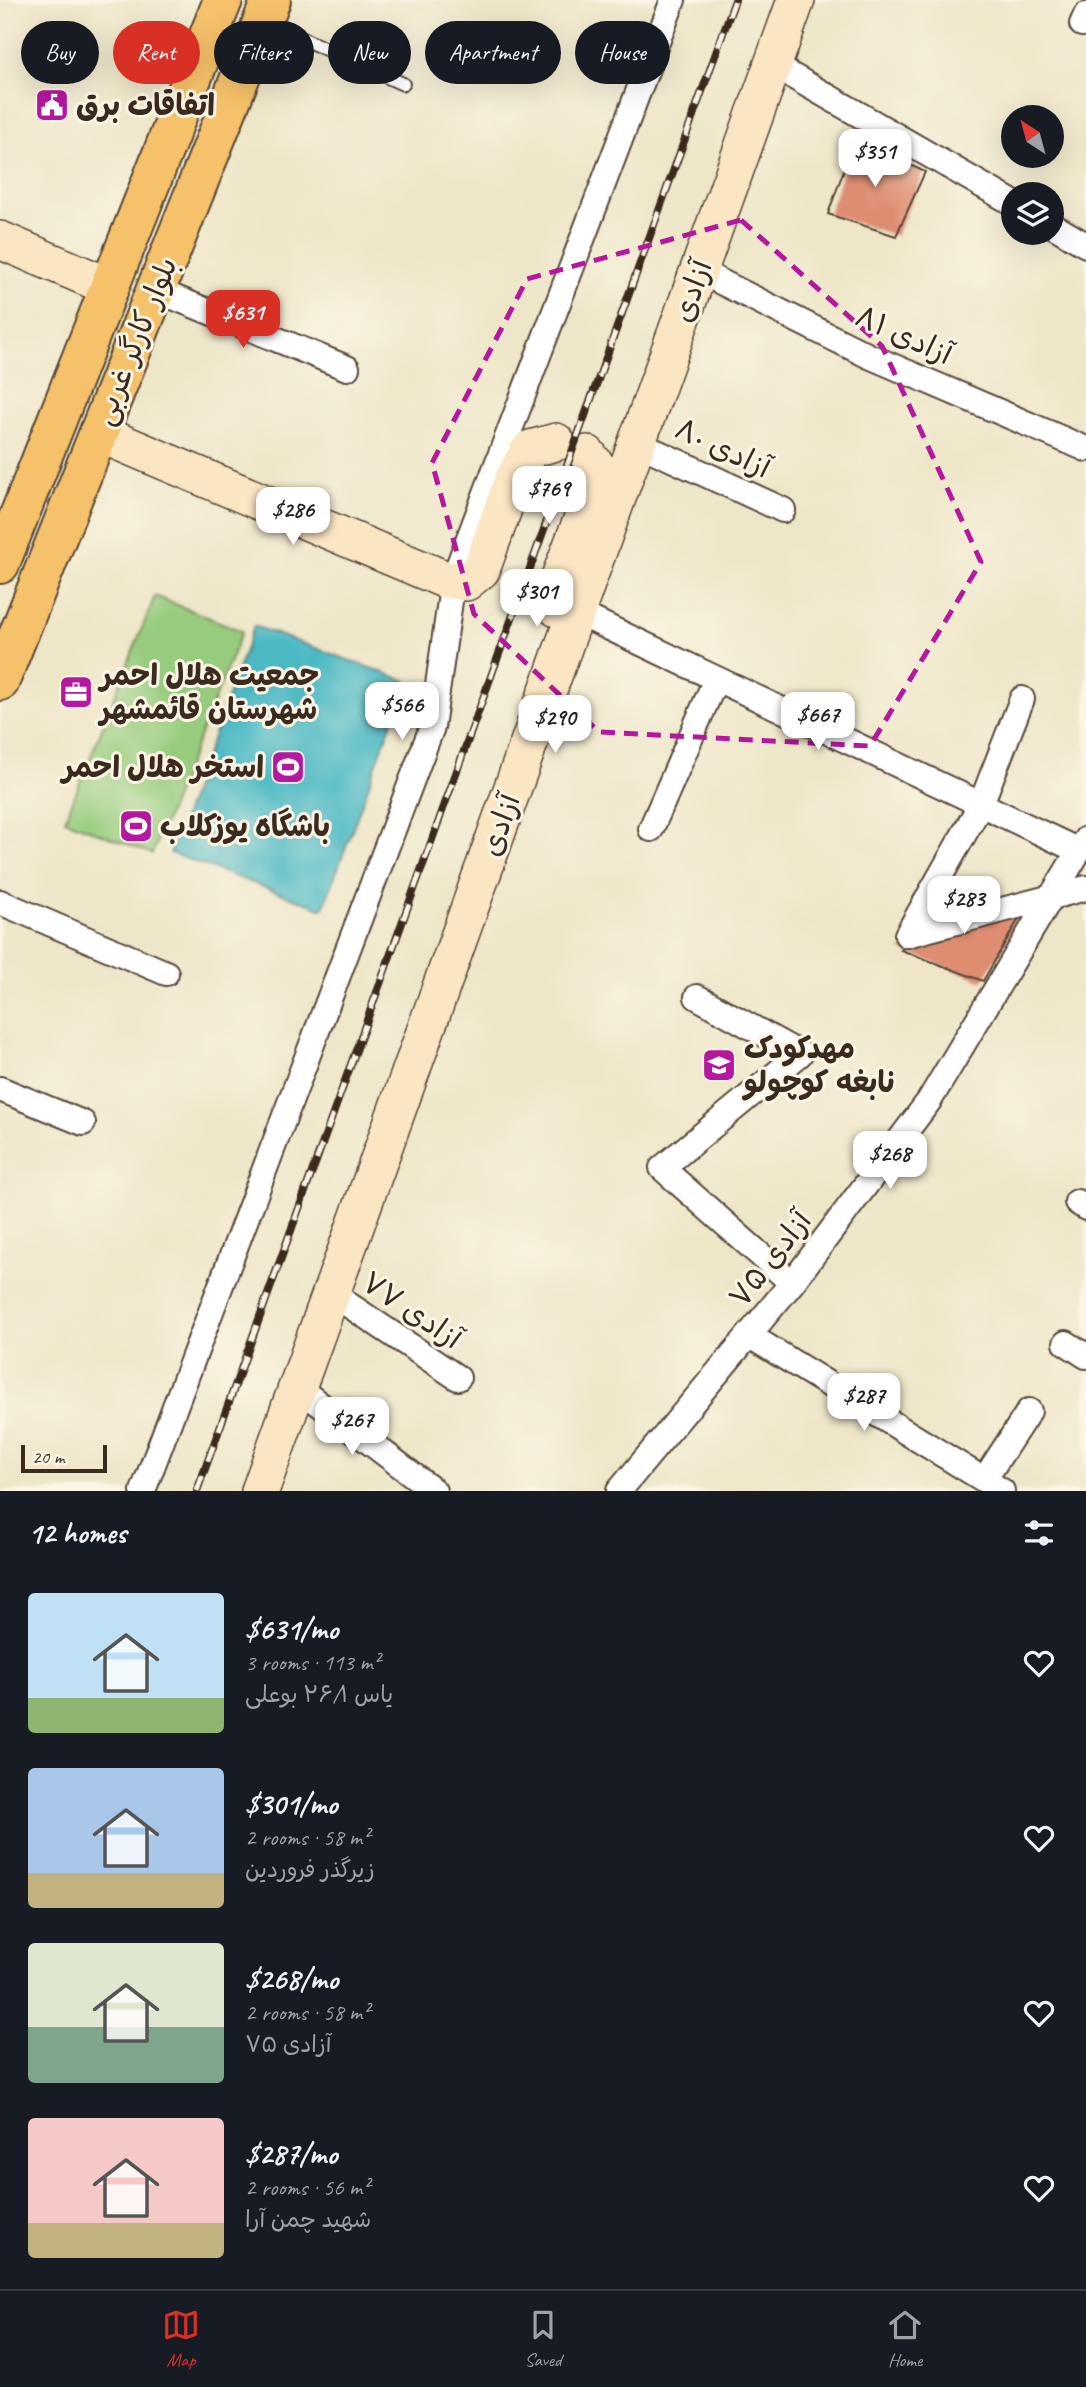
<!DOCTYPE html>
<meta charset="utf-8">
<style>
body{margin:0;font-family:Caveat,"Playpen Sans Arabic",sans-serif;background:#20242c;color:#f1f3f6;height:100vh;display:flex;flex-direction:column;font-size:26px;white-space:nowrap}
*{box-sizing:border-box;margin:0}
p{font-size:23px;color:#9ea1a6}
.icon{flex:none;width:38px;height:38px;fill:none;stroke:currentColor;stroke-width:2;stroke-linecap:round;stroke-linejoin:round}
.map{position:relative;height:1491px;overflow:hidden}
.drawer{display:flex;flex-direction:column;background:#171b24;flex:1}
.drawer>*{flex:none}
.banner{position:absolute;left:21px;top:21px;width:700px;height:63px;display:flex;gap:14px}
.needle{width:46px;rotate:324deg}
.fabs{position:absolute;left:1001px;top:105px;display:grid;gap:14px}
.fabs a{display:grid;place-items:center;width:63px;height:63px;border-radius:50%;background:#171b24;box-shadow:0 7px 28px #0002;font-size:35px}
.scale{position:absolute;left:21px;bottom:18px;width:86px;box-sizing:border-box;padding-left:7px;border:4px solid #3b2a1e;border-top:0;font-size:19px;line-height:24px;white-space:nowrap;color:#3b2a1e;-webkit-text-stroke:5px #fcf5e5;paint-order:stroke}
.price{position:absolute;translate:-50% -60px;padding:0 16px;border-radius:14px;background:#fff;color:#222;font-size:23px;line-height:46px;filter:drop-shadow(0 2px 4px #0008)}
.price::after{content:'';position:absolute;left:50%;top:42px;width:21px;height:16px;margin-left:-10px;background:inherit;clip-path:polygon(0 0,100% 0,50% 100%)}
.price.selected{background:#d93025;color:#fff}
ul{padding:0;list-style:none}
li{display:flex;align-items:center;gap:21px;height:175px;padding:0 28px}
li span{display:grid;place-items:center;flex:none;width:196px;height:140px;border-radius:7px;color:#555}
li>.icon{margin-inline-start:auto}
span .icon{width:84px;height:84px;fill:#fffc;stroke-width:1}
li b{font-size:30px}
h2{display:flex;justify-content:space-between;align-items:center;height:84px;padding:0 28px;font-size:30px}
.pill{padding:0 24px;border-radius:32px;background:#171b24;box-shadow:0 7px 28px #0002;font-size:24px;line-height:63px}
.pill.selected{background:#d93025;color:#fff}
.menu{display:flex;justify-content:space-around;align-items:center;height:98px;border-top:2px solid #363941;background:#171b24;font-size:19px;color:#9ea1a6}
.menu a{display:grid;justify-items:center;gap:4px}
.menu .selected{color:#d93025}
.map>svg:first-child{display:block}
.green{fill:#97cc7e;stroke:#697b4e;stroke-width:2}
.water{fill:#4bb9c4;stroke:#437271;stroke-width:2}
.building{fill:#df8d72}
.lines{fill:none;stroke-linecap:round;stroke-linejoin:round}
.lane-casing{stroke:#564638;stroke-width:16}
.street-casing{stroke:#564638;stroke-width:28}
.secondary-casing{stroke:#564638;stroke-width:40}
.primary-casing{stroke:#564638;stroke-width:42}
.lane{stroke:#fff;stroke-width:12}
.street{stroke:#fff;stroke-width:24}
.secondary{stroke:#fbe6c4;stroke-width:37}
.primary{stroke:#f5c16b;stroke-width:38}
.rail-casing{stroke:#3b2a1e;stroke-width:8}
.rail{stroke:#fcf5e5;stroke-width:5;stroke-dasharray:16;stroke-linecap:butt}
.marked{fill:none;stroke:#b5179e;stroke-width:5;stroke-dasharray:14 9;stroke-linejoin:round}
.labels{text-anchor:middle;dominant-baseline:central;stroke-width:6;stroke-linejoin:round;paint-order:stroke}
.poi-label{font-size:30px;font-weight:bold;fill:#3b2a1e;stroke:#fcf5e5;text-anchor:start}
.street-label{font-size:30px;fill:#3b2a1e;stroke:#fcf5e5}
</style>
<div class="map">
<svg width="1086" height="1491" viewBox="0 0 1086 1491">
<rect width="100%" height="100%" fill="#fcf5e5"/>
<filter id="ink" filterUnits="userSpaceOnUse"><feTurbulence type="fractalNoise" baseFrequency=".0143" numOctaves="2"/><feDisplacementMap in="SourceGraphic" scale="14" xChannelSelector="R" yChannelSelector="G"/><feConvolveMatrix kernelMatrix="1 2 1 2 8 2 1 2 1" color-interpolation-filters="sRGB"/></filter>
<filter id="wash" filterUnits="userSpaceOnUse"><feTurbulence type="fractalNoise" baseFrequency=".00686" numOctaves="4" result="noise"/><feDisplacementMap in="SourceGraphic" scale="28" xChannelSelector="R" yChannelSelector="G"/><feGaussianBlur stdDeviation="1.57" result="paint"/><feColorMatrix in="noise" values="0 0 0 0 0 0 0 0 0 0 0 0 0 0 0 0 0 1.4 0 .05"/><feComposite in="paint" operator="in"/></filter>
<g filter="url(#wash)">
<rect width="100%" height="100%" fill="#ede6c8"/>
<path class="green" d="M155,596L242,631L152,854L65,820Z"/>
<path class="water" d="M254,626L407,681L323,909L170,853Z"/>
<g id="blocks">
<path class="building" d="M855,139L925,172L896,236L828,214Z
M952,892L1021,915L983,981L901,950Z"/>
</g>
</g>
<g filter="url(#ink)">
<use href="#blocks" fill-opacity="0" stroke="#564638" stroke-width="2"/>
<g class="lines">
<g class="lane-casing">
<path id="lane" d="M266,22L403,84"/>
</g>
<g class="street-casing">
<path id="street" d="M1082,24L1086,15
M773,65L1013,203
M1052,225L1086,245
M699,271L869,356L1086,449
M156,290L347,368
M637,443L783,510
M576,612L1079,851
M1022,699L981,804L907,935L1086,888
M651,829L716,679
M0,902L166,973
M697,997L800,1054L662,1168L792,1283
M0,1089L83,1123
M1077,1202L1086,1208
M331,1293L458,1378
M750,1336L1002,1491
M1066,1343L1086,1356
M297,1387L434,1491
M984,1480L1029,1411
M143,1491L432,727L453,580L673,0
M619,1491L792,1283L929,1101L1086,839"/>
</g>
<g class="secondary-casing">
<path id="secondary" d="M0,240L110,287
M98,433L444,579L466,582L481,570L514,478L530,449L556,442
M576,612L557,608L555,590L584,515L597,467L587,454
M260,1491L796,0"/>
</g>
<g class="primary-casing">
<path id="primary" d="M0,564L223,0
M0,681L271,0"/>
</g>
<use href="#lane" class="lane"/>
<use href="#street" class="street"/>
<use href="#secondary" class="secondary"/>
<use href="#primary" class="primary"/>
<g class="rail-casing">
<path id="rail" d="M197,1491L735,0"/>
</g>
<use href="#rail" class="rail"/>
</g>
</g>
<path class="marked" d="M741,220L882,346L981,562L870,746L599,732L474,614L432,463L527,279Z"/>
<defs>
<g id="civic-square" transform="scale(1.75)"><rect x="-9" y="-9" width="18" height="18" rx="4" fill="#b5179e" stroke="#fcf5e5"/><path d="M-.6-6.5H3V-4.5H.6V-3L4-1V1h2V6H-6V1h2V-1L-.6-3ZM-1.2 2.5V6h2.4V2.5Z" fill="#fff"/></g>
<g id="office-square" transform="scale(1.75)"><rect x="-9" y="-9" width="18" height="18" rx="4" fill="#b5179e" stroke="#fcf5e5"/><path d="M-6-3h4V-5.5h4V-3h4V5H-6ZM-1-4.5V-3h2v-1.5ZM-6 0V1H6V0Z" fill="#fff"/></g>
<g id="stadium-square" transform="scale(1.75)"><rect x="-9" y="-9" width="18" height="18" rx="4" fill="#b5179e" stroke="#fcf5e5"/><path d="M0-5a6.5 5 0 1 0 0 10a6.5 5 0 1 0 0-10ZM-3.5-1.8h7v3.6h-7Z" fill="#fff"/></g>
<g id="school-square" transform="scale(1.75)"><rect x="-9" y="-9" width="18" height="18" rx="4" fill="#b5179e" stroke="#fcf5e5"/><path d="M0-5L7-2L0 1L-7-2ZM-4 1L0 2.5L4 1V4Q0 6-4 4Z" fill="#fff"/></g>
</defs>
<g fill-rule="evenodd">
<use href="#civic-square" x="52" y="105"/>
<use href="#office-square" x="76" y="692"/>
<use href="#stadium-square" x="288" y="767"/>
<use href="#stadium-square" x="136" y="826"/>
<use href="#school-square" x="719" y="1065"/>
</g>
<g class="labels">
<g class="poi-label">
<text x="76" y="105">اتفاقات برق</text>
<text x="100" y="675">جمعیت هلال احمر<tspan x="100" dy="34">شهرستان قائمشهر</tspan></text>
<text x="264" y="767" text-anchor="end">استخر هلال احمر</text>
<text x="160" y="826">باشگاه یوزکلاب</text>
<text x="744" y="1048">مهدکودک<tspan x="744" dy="34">نابغه کوچولو</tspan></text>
</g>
<g class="street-label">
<text transform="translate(692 291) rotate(-70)">آزادی</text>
<text transform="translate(904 335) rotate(24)">آزادی ۸۱</text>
<text transform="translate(135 341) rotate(-68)">بلوار کارگر غربی</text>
<text transform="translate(723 448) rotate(25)">آزادی ۸۰</text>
<text transform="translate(500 825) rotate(-70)">آزادی</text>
<text transform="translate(770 1259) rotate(-52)">آزادی ۷۵</text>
<text transform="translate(412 1310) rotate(34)">آزادی ۷۷</text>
</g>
</g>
</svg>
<div class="fabs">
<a><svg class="needle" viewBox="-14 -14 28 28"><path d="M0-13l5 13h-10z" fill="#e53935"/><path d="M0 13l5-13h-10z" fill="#9ea1a6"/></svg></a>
<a><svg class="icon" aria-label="layers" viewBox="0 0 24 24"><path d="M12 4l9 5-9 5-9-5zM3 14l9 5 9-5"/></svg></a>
</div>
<div class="scale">20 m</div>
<b class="price" style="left:875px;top:189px">$351</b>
<b class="price selected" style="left:243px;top:350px">$631</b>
<b class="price" style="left:549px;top:526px">$769</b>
<b class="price" style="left:293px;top:547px">$286</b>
<b class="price" style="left:537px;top:629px">$301</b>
<b class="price" style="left:402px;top:742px">$566</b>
<b class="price" style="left:818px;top:752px">$667</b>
<b class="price" style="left:555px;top:755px">$290</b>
<b class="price" style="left:964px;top:936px">$283</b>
<b class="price" style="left:890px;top:1191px">$268</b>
<b class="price" style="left:864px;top:1433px">$287</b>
<b class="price" style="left:352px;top:1457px">$267</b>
<div class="banner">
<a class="pill">Buy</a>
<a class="pill selected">Rent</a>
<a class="pill">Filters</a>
<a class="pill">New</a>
<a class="pill">Apartment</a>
<a class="pill">House</a>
</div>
</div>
<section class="drawer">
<h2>12 homes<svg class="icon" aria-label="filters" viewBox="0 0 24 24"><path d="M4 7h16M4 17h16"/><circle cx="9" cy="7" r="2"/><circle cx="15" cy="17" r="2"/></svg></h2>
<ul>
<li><span style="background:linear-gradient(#bfe0f5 75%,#8fb573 0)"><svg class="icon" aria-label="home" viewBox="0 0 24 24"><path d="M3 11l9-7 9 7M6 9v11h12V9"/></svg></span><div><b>$631/mo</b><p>3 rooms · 113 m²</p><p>یاس ۲۶/۱ بوعلی</p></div><svg class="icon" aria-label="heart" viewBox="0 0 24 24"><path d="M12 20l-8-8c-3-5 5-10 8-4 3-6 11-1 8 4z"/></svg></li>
<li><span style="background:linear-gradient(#a9c7e8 75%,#c2b280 0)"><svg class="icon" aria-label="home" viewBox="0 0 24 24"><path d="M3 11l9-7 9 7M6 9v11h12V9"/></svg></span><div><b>$301/mo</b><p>2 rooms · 58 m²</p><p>زیرگذر فروردین</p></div><svg class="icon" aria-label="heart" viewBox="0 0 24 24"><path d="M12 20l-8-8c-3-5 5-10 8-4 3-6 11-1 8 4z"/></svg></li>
<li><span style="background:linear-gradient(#dfe7d0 60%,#7fa58c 0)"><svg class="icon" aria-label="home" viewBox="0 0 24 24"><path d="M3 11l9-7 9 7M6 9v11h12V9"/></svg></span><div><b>$268/mo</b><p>2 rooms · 58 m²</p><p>آزادی ۷۵</p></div><svg class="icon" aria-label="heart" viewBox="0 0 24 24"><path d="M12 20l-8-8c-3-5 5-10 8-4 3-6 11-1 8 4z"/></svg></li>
<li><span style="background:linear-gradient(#f6c9c9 75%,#c2b280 0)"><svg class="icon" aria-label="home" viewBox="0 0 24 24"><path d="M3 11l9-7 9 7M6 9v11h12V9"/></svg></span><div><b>$287/mo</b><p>2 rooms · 56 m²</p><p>شهید چمن آرا</p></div><svg class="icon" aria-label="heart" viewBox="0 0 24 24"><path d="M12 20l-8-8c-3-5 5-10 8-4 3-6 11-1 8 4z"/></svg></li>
</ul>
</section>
<nav class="menu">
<a class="selected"><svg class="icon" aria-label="map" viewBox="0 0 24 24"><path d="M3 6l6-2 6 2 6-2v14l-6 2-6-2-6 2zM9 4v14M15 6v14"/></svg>Map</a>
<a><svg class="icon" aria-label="saved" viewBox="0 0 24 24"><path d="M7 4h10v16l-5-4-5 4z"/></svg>Saved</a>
<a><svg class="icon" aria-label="home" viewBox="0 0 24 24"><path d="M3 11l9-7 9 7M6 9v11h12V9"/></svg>Home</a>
</nav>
